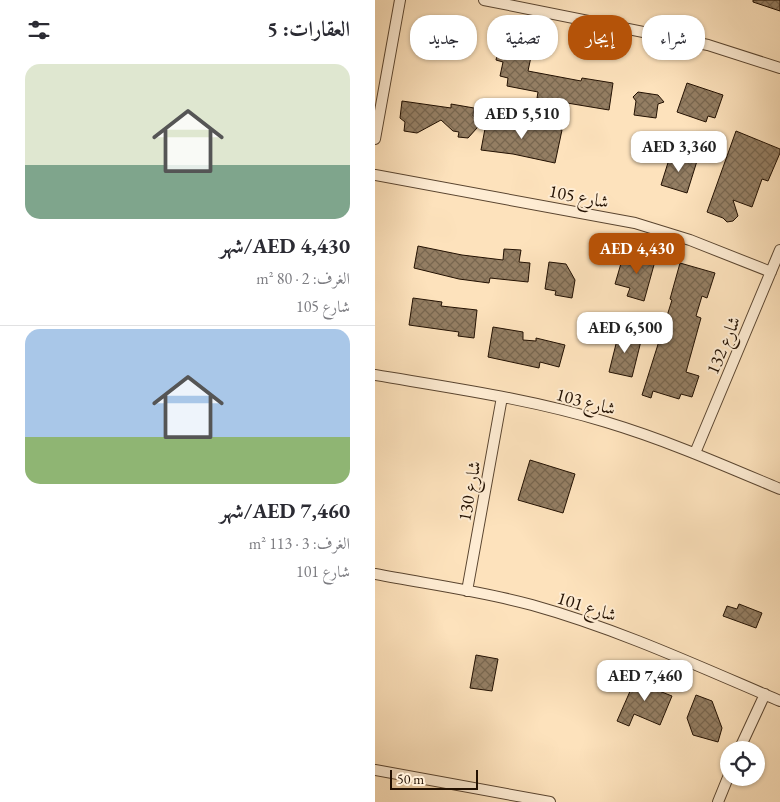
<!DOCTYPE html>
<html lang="ar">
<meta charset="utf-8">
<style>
body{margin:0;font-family:"EB Garamond",Amiri,serif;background:#f2f2f3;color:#2b2b33;direction:rtl;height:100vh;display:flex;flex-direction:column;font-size:19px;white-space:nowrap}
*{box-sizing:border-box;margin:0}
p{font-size:16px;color:#7c7c81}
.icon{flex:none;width:28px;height:28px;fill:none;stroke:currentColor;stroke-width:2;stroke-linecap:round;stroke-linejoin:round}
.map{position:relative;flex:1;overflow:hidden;direction:ltr}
.sheet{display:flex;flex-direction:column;background:#fff;width:375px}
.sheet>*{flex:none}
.top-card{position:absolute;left:15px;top:15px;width:315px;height:45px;direction:rtl;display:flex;gap:10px}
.controls{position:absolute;left:345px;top:741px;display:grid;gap:10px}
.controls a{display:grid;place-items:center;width:45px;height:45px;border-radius:50%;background:#fff;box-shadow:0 1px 4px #0004;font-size:25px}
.scale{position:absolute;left:15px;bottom:12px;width:88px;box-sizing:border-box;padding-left:5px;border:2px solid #231102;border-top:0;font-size:14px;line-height:18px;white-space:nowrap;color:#231102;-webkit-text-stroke:4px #feecd3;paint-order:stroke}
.price{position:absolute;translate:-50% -42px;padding:0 11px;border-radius:10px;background:#fff;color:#222;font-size:16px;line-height:32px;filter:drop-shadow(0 1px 2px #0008)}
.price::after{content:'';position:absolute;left:50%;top:30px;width:15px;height:11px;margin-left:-8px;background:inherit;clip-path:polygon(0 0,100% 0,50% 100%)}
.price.on{background:#b45309;color:#fff}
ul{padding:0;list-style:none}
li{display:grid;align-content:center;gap:10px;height:265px;padding:0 25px}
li+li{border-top:1px solid #e1e1e2}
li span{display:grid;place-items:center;height:155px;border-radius:15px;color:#555}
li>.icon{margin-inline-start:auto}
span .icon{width:90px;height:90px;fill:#fffc;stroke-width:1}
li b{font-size:21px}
h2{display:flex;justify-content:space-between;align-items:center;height:60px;padding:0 25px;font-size:21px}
.chip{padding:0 18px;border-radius:20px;background:#fff;box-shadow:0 1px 4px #0004;font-size:18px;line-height:45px}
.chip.on{background:#b45309;color:#fff}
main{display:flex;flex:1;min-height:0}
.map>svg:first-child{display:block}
.building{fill:url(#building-cross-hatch);stroke:#231102}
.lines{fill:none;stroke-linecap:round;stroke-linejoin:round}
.minor-casing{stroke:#5a4530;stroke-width:12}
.minor{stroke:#feecd3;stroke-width:10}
.labels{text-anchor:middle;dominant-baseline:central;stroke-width:4;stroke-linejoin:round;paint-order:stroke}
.street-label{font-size:18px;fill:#231102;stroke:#feecd3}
</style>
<main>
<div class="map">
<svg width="405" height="802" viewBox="0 0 405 802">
<defs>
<pattern id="building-cross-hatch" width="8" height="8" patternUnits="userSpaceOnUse" patternTransform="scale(1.25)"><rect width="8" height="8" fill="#947e63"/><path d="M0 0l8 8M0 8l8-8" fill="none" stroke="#78664f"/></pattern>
</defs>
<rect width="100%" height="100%" fill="#fde2bc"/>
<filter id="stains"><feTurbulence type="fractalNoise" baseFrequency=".004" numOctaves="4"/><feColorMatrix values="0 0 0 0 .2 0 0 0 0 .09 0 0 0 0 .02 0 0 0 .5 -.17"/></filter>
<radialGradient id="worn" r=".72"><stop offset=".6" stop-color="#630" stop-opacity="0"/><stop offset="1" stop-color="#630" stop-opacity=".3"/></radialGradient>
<path class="building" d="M378,0H405V11L378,2Z
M124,46L157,52L153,71L206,81L207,78L238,83L234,110L162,98L163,92L132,86L133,78L125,76L128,62L121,60Z
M312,83L348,95L340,118L333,116L331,122L302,112Z
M263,92L283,95L289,102L283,104L281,118L259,115L261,101L258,97Z
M27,101L76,108V104L99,108L98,116L111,118L93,138L83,137L84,132L78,131L66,120L42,133L29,131L30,122L25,118Z
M112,118L154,125V123L187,130L180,163L138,154L106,150Z
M361,131L405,149V153L393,181L387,179L377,207L358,200L363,216L358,221L352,222L348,218L332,212Z
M296,153L322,161L312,193L286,185Z
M43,246L87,255L128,260L129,249L146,250L144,262L155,263L153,282L115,278L114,283L84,279L39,268Z
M265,249L282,254L269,301L252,296L255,288L240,284L247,260L261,263Z
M174,262L191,264L200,280L197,298L180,295L181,291L170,289Z
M305,263L340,273L332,298L327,296L321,316L326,318L311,372L324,376L317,397L306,394L304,399L278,391L276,398L267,395L297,300L295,299Z
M38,298L67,302L66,306L102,310L99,338L83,336L84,332L34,325Z
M118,327L148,332V340L161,341V338L190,345L184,367L165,362L164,368L113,357Z
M244,332L267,337L257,377L234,372Z
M155,460L200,474L188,513L143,500Z
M364,604L387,613L381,628L348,616L352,606L362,609Z
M101,655L123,659L117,691L95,688Z
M263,673L282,681L279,689L297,696L285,725L259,714L254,726L242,721Z
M321,695L337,701L347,728L343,742L318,735L312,718Z"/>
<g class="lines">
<g class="minor-casing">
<path id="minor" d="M109,0L333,45L405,68
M0,139L25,0
M0,175L260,223L315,240L396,272
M0,375C77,388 156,399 231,422C291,440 348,465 405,489
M320,453L405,250
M0,574C52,584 106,591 157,605C243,629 323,666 405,701
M92,591L127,397
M364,750L390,694
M0,770L175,802
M343,802L354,775"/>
</g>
<use href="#minor" class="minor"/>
</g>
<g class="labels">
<g class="street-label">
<text transform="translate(204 196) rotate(11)">شارع 105</text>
<text transform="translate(348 345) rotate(-67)">شارع 132</text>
<text transform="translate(211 401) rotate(15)">شارع 103</text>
<text transform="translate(94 491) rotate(-80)">شارع 130</text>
<text transform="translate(212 606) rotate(18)">شارع 101</text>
</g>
</g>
<rect width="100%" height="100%" filter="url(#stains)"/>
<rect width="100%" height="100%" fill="url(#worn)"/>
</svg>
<div class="controls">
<a><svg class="icon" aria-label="locate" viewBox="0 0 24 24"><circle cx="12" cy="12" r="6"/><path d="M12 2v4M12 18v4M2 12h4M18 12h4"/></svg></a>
</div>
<div class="scale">50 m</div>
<b class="price" style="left:147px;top:140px">AED 5,510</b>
<b class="price" style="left:304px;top:173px">AED 3,360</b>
<b class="price on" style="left:262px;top:275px">AED 4,430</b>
<b class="price" style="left:250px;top:354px">AED 6,500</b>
<b class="price" style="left:270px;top:702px">AED 7,460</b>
<div class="top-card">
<a class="chip">شراء</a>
<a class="chip on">إيجار</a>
<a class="chip">تصفية</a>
<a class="chip">جديد</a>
</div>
</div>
<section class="sheet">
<h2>العقارات: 5<svg class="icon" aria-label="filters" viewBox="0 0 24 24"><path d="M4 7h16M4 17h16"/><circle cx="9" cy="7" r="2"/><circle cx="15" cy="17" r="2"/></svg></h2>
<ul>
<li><span style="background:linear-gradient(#dfe7d0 65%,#7fa58c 0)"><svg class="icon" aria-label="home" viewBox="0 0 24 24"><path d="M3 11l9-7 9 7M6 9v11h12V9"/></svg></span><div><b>AED 4,430/شهر</b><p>الغرف: 2 · 80 m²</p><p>شارع 105</p></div></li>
<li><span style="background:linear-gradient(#a9c7e8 70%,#8fb573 0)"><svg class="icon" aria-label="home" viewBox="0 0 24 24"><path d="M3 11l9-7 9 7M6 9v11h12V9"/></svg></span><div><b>AED 7,460/شهر</b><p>الغرف: 3 · 113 m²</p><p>شارع 101</p></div></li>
</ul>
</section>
</main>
